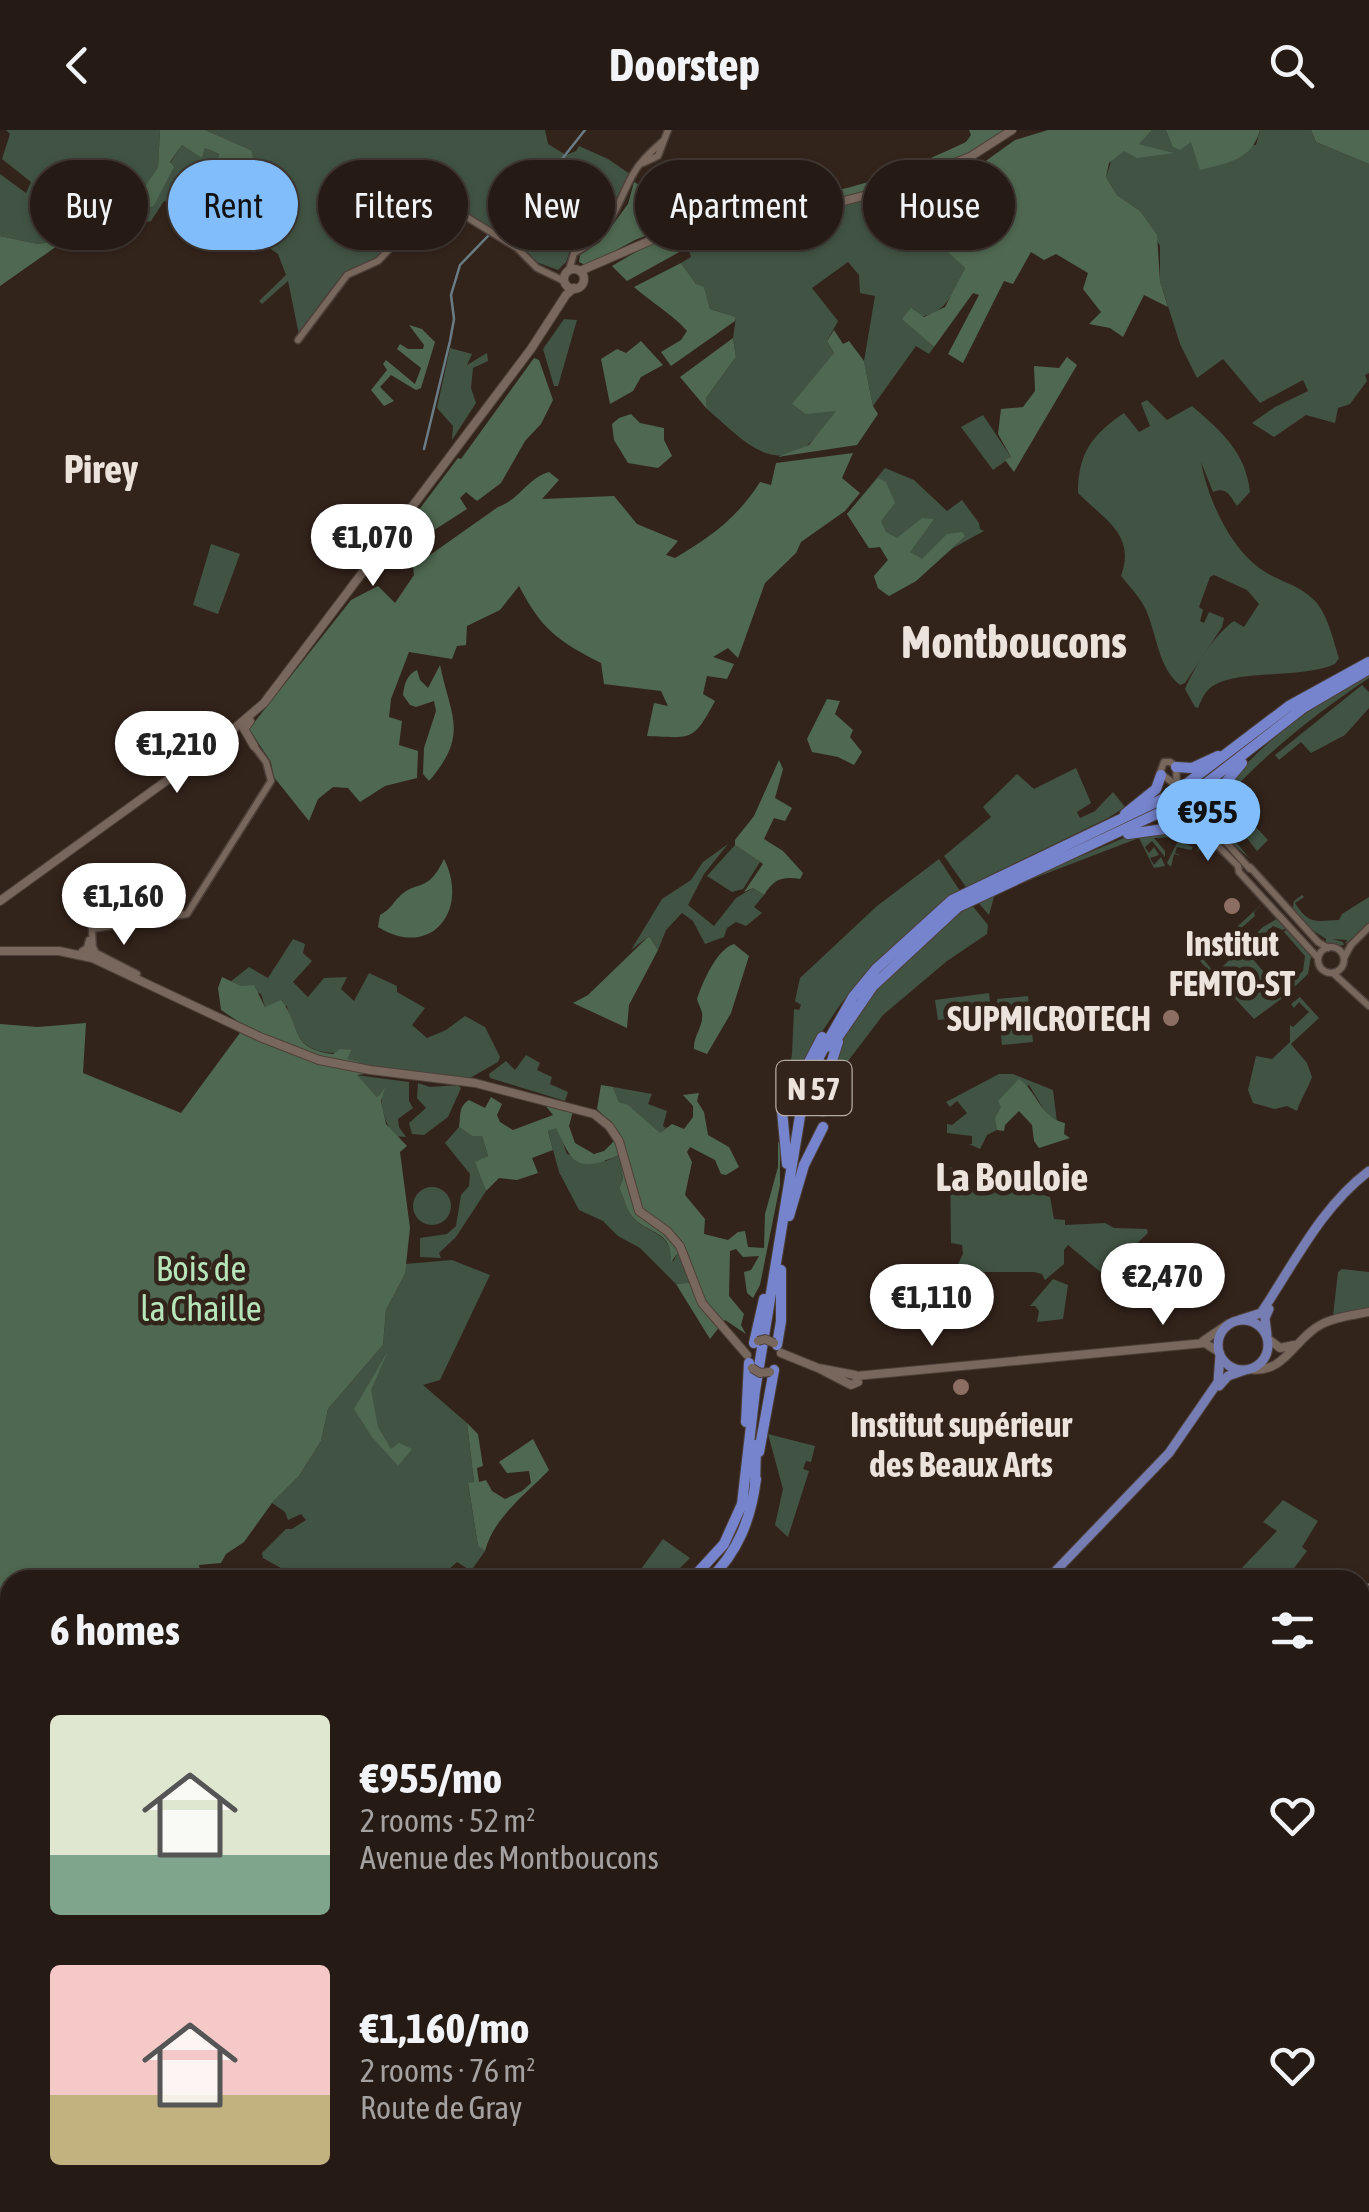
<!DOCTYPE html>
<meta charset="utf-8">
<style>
body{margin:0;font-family:"Asap Condensed",sans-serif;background:#2e241d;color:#f1f3f6;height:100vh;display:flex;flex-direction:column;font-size:38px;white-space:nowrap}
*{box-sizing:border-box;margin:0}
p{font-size:32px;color:#a4a1a0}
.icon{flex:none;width:55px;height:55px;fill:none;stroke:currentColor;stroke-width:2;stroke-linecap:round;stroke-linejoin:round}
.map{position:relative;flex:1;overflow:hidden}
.panel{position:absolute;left:0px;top:1440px;width:1370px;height:642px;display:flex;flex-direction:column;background:#261b14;border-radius:30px 30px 0 0;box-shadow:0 2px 8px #0004,0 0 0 2px #423934}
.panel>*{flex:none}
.guide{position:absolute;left:30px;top:30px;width:1310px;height:90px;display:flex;gap:20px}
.price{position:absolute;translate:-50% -85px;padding:0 22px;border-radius:35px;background:#fff;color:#222;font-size:32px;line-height:65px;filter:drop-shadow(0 2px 5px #0008)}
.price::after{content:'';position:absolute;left:50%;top:60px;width:30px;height:22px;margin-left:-15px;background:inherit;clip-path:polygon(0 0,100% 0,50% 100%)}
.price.selected{background:#80bdfa;color:#111}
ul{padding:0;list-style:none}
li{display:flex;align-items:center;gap:30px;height:250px;padding:0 50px}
li span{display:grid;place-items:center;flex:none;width:280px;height:200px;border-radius:10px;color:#555}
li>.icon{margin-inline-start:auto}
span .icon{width:120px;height:120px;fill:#fffc;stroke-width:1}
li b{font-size:42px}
h2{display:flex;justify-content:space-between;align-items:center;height:120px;padding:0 50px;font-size:42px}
.tag{padding:0 35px;border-radius:45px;background:#261b14;box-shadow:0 2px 8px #0004,0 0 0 2px #423934;font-size:35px;line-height:90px}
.tag.selected{background:#80bdfa;color:#111}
header{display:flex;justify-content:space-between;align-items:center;height:130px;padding:0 50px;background:#261b14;font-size:45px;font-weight:700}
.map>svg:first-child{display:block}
.green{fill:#415343}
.forest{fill:#4f6851}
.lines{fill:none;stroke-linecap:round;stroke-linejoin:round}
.stream{stroke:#697c86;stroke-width:2.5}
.tertiary-casing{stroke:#4d403a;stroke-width:9}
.secondary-casing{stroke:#4d403a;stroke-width:10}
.primary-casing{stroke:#4d403a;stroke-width:11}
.trunk-casing{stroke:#4d403a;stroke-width:12}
.tertiary{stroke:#78675c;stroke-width:6}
.secondary{stroke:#78675c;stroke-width:8}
.primary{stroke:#767db2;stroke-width:9}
.trunk{stroke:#7684ce;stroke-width:10}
.rail{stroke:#8a7d76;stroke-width:2.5;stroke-dasharray:15 8;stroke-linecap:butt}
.tertiary-bridge-casing{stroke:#4d403a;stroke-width:9;stroke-linecap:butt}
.secondary-bridge-casing{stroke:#4d403a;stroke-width:10;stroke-linecap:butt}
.tertiary-bridge{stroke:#78675c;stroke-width:6}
.secondary-bridge{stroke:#78675c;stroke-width:8}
.education-dot{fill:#8d6e63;stroke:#33241b;stroke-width:4}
.labels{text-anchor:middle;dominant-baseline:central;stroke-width:9;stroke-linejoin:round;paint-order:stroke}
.shield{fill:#33241b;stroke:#b5aaa3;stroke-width:2.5}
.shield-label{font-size:32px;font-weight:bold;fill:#ede3dd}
.poi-label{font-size:35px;font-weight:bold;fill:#ede3dd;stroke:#33241b}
.park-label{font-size:35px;fill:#b6e5ba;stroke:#33241b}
.quarter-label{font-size:40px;font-weight:bold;fill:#ede3dd;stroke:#33241b}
.district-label{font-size:45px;font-weight:bold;fill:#ede3dd;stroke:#33241b}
</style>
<header><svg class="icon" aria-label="back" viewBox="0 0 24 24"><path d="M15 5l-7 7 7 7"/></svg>Doorstep<svg class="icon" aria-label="search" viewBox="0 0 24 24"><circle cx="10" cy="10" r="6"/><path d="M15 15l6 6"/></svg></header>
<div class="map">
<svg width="1369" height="2082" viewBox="0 0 1369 2082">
<rect width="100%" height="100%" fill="#33241b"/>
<path class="green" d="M6,0H160L158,37L133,76L153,77L170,33L182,15L202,27L205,18L219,24L211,54L215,65L223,55H232L251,20L205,0H545L548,14L566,25L576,21L579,16L608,29L630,44C617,78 604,105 570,120L566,132L558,140L536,132L524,118L488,98L434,61L412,82L400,106L380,127L369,134L344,143L299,205L288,151L262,174L259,171L286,145L278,124L261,112L269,95L216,71L209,86L186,56L173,74L164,71L151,91L142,93L126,109L115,96L118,90L90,72L73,102L57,110L38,114L0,106V44L26,63L31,52L2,29L10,4Z
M1152,0H1166L1172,16L1191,11L1256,15L1260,0H1311L1316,12L1369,34V243L1365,245L1367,251L1350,274L1338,278L1335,293L1306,285L1274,307L1252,293L1275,277L1308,261L1303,250L1260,273L1223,229L1197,248L1180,214L1160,151V116L1140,81L1117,65L1106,47L1113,26L1124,21L1170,22L1138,14Z
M904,59L932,70L910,86L965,138C947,173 947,186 903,189L934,217L929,224L916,216L873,276L864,231L875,166L860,163L859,145L848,132L812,158L838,191L827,211L834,223L837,280C829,290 821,303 811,312C772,348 737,304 707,279L706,268L736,227L733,208L736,187L710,179L704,158L696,154L681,133L691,127L685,108L704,95L809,82Z
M564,189L577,190L558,256H554L543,219Z
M450,218L472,224L467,235L487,223L488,231L473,238L471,258L476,273L452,310L453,296L437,278Z
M1147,270L1167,290L1192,276C1220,300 1246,322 1250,362L1237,376C1230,367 1228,356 1213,362L1201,332C1208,370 1232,423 1267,443C1284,453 1301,456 1315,471C1328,485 1333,510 1339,528L1335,534C1299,550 1235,538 1210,558C1204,563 1201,571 1198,578L1195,577L1185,559C1195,536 1214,505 1234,491L1244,497L1259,474L1247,460L1214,445L1210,447L1199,477L1203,480L1200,491L1204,493L1209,482L1224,488L1222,497L1185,553L1180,555C1158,537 1157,505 1146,480C1140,467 1130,457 1121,446C1136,405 1105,390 1078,363C1078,323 1092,305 1124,283L1139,302L1150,296L1141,273Z
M983,285L1011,327L993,340L961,297Z
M885,338L914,350L947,381L962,370L979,393L980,399L984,401L953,418L916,451L889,466L878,458L874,446L888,430L880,417L869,418L847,384Z
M211,414L240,424L218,484L193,475Z
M1369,543V548C1312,586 1254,632 1211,685L1212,674C1257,614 1305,581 1369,543Z
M1362,555L1369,562V578L1345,605L1311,623L1301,612L1279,630L1275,625Z
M1076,638L1091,673L1077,682L1080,688L1095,681L1113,662L1125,677L1108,688L966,757L944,726L991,687L983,677L1017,644L1034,659Z
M1228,667L1268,710L1257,721L1239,698L1235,702L1227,693L1236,684L1231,679L1219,691L1249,728L1215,698L1211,689Z
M1193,700L1205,707L1206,715L1196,722L1202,713L1186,707L1184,713L1193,717L1191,720L1177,717L1175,723L1181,726L1174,724L1171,737L1167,733L1180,707L1176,702L1173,707L1154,708L1165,721V727L1152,711L1145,717L1149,723L1154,717L1159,725L1150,728L1154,735L1161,727L1165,736L1154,738L1139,708L1000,761L994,767L989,785L976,770L1126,707Z
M728,714L704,744L688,775L714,796L736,768L753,758L764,765L754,777L762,783L746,796L736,792L727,798L724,807L705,814L693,791L682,783L666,800L658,820L649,806L631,820L662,769L691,750L703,732Z
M735,715L760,732L743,759L732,762L707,746Z
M939,729L960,761L857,854L840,875L815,912L792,961H786L792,924L794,879L799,880L801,875L795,871L800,848L877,776Z
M1302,765L1304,767L1295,773C1309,795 1315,791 1339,790L1342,784L1369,767V795L1345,814L1347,810L1332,809L1343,812L1344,815L1326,816V809L1311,799L1322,813L1292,781L1294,771Z
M1264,772L1254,782L1255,786L1204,830L1213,841L1217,842L1263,797L1280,787L1312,821L1308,844L1287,864L1283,858L1303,841L1305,826L1284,802L1288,797L1283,800L1273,796L1249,820V825L1285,866L1254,889L1200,831Z
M971,774L988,795L987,804L947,831L883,885L832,952L827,978L822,977C827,960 829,941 836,924C855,873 925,803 971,774Z
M293,809L305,814L303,823L312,831L293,852L308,867L324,848L347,847L341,859L354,871L369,843L397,856V862L425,878L412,895L427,908L446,900L465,886L485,897L500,927L498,932L470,948L361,936L346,929L352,921C313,928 295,915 287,876L265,877L261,864L230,852L249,837L268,848Z
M989,863L991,880L974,882V886L938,890L935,870Z
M1028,866L1033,912L1002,915L997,869Z
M1300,867L1319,888L1291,914L1307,933L1312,947C1308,959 1301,968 1297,981L1287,976L1275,979L1253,973L1248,960L1256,926L1272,929L1290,912V895L1293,897L1309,882L1299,872L1294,878L1291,874Z
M526,925L540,933L537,940L552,947L550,954L568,962L565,971L490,948L489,944L506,931L515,940Z
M999,944H1013L1053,960L1057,992L1049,988L1029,955C1011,969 994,976 997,1000L987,1005L980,1019L969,1014H972V1006L947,1003V994L952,995L967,983L957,971L950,977L946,972Z
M356,945L409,952V971L413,978L398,989L399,997L406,1007L394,1006C385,993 380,977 382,961L377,967Z
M418,953L430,957L458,955L461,958L448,987L424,1005L412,1004L409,993L426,978L417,968Z
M613,957L652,964L648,974L667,981L663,996L666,998L660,1004C646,994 635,978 619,972Z
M459,997L472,1006H482L488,1026L476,1033L486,1061L456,1107L439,1123L441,1128L420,1127V1108L447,1104L456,1096L461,1065L469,1056L470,1044L445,1013Z
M557,997L567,1024L606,1031L619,1025L623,1049L619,1058C623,1065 625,1075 629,1082C642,1105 670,1097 673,1132L679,1120L691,1153L676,1154L640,1118L618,1106L603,1091L579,1080L559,1042L548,1001Z
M950,1037L1050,1067L1054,1089L1065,1090V1095L1105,1093L1114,1098L1147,1099L1148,1103L1104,1145L1068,1115L1064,1120V1134L1045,1150L1042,1144L1034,1142H954L963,1124L962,1115L951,1113Z
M413 1076a19 19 0 1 1 38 0a19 19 0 1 1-38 0Z
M452,1130L490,1145L440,1250L423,1255L467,1293L474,1353L468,1354L478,1416L485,1421L471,1441L457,1432L437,1450H321L288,1442L263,1428L262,1423L286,1399H292L306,1390L301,1384L288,1390L285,1382L272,1373L299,1346L321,1311L328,1279L383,1215L386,1180L405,1144V1134Z
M1342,1139L1369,1142V1179L1333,1186L1338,1142Z
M1053,1149L1068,1155L1063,1189L1037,1192L1039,1181L1035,1176H1030Z
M768,1304L815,1316L811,1332L806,1331L803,1339L809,1341L788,1407L775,1395L783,1359Z
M1283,1370L1318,1391L1302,1417L1307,1421L1285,1450H1252L1238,1442L1277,1401L1263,1392Z
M663,1409L690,1428L668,1450H633Z
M0,1748L10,1753V1920L5,1926L10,1928V2054H0V2018L5,2009L0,2011Z"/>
<path class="forest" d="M160,0H205L251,20L254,32L238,43L242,54L235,70L231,69L232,55H223L215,67L211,54L219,24L205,18L202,28L182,15L170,32L174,37L153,77L132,76L158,37Z
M969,0H1007C938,47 858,65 778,80C790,67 803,67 820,64C877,53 914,36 966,12L971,5Z
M1048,0H1152L1139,14L1174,23L1137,28L1124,21L1109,33L1106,47L1117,65L1140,81L1157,105L1160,151L1168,177L1144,165L1123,207L1110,198L1089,194L1101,182L1083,159L1088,143L1056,124L1044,130L1031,122L1013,154L1004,151L963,233L948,224L979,165L973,163L934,217L902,189L911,178L924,187L945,177L965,138L909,86L1015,10Z
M1166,0H1260C1252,30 1227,33 1200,40L1191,12L1180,20L1172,16Z
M1311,0H1369V34L1316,12Z
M634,52L696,86L635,110L587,136L579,132L580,125L600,112L628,74Z
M704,95L685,108L683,120L627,151L612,136L646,116Z
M0,106L38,114L57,110L60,114L0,156Z
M681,133L696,154L704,157L710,179L736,187L735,191L671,236L661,222L681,210L687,201C671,183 652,173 634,157Z
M409,195L422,199L435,212L421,258L416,260L391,245L380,257L394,271L384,276L371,260L387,240L383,234L386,230L415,254L421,238L397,219L400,214L408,219H423L424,215Z
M834,200L843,214L849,211L864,231L873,276L878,284L857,315L777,327L809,315L836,281L806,284L792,274L834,223L827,211Z
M733,208L736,227L706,268L707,279L680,247Z
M641,211L663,235L641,247L633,261L610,274L601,229L617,219L626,223Z
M1067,227L1077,235L1014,342L1005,330L1011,327L998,304L1001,279L1023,277L1035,261L1034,236L1059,238Z
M534,228L539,230L553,270L541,294L525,311L501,353L477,371L466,362L460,368L467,379L375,438L458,328L461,329Z
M631,284L640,293L664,298V310L672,326L658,338L628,333L614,310L612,294L619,288Z
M853,323L842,348L860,363L845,381L801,412L796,423L765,453L738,528L728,518L713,527L734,534L727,549L707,546L703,564L715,571C693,612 692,608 647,606L654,573L668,576L661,561L604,554L601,533C558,511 542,500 519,456L500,480L467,496L466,515L457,516L452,529L409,522L391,569L389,587L402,591L399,615L418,621L417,648L385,656L360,672L348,658L333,657L318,669L309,691L273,646L271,632L249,599L351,470L378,456L395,473L414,445L413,437L498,377C519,370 528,348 549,342L559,350L542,369L614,366L637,394L678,411L666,425L675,428C711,407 738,387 760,352L771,355L776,333Z
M878,348L886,352L895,373L881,391L886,402L897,408L922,388L934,389L910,422L922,429L947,404L962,402L965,406L916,451L889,466L878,458L874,446L888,430L880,417L869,418L847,384Z
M440,535C450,585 470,604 429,651L423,644L424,618L436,581L434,571L416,577L410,575L403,565C404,555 407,544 417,540L420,550L428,558Z
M827,569L840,571L835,584L853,600L850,607L862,622L854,635L838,627L812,622L807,609Z
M779,630L783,639L775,668L792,678L785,691L774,688L764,709L783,721L803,743L800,749C782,746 774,749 764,765L753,758L744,762L763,734L735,715V710L754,686Z
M444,729C470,780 431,830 378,797L380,785C391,779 391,775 399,767C416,749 427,765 444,729Z
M649,806L658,820L629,875L627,898L573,873L588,865Z
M734,814L749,826L731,883L707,924L694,919C693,906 704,896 702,883C701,878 698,873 697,869C703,851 717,819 734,814Z
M222,847L241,856L254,855L265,877L281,870C301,894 288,919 333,924L340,919L352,920L347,929L359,932L365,944L357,945L377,967L385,958L381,971L386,994L407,1016L400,1022L410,1098L405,1144L386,1180L383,1215L328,1279L321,1311L299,1346L272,1373L244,1412L226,1424L221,1433L199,1435L202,1450H10V1492L0,1482V894L38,897L86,893L83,943L181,983L245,896L221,880L218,858Z
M1019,949C1038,962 1040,988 1065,993L1064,1004L1070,1008L1039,1018L1034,1011L1032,995L1019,981L1005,995L1004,1001L997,1000L995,988L1001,977L998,971Z
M601,955L613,957L619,972L628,975L660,1003L672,994L684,999L693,987V976L683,965L699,963L697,971L704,982L708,1005L729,1017L739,1037L726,1045L721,1044L715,1030L690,1017L687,1022L692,1032L685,1065L705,1089L704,1104L728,1110L738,1102L745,1101L748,1117L764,1118L765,1084L778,1037V1012L780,1013V1055L760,1155L753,1168L747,1163L744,1142L751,1140L759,1126L743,1127L736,1119L730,1121L729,1166L744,1184L741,1195L746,1204L725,1190L710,1209L676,1154L698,1152L684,1115L671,1132C673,1097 642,1105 629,1082C625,1075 623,1065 619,1058L623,1049L619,1025C578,1043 573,1035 556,998L548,1001L553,1020L532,1028L538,1043L517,1050L499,1048L486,1061L475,1032L488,1026L482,1006H472L459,997C461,985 458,977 469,970L485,978L491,967L502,974L497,985L500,992L513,1000L553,985L545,975L573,981L569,996L575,1013L594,1024L604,1021L614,1011L619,1024L625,1020L616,998L597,979Z
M388,1221L371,1260L378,1297L391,1319L399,1313L412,1319L398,1336L372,1307L354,1279Z
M467,1293L478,1304L483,1336L477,1338L479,1352L486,1350L492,1361L505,1369L522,1361L531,1353L529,1341L507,1343L499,1332L533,1309L549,1340C525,1365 494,1387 485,1421L478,1416L468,1353L474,1352Z"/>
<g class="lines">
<path class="stream" d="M493,100L529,53L548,35L562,29L585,0
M424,319L450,211L454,189L451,165L460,135L488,106"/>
<g class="tertiary-casing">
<path id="tertiary" d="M643,33L658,26L668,0
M569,140L574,123C611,104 614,80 632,46C640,31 652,21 664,10
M298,210L347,145L378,131L402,106L412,85L431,65L517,118L537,138L564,151
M1164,632H1170L1176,636L1177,656L1160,643Z
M1189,674L1194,696L1203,701L1238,736
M1209,693L1250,739
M1238,736L1239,742L1318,828
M1250,737L1318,812L1328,818
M92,799L187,784L271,651L266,632L254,616
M93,817L96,823L137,844
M1318 830a13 13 0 1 1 26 0a13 13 0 1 1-26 0Z
M82,821L87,818L89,810
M86,826L93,820L92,799
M1344,828L1351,815L1369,797
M1333,843L1369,876
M162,2082L163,2072"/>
</g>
<g class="secondary-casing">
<path id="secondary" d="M564 149a10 10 0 1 1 20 0a10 10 0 1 1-20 0Z
M580,141L684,96L821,77L886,60L970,27L1012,0
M250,591L244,599L254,616
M0,771L209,620L264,573L531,219L566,165L574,158
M0,821H59L92,828L260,907L319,930L370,940L475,953L594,984L609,996L619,1011L639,1081L667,1101L680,1116L702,1173L747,1225
M1267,1208L1280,1218L1294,1215
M1203,1211L1228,1194
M781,1223L818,1238L855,1245L858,1252L851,1255L818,1238
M1249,1239C1285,1245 1294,1208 1322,1194C1336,1187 1353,1185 1369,1182
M856,1246L1205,1213L1220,1223
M1360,1868L1369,1865
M792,2082L819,2072"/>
</g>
<g class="primary-casing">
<path id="primary" d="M1218 1215a25 25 0 1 1 50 0a25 25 0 1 1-50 0Z
M1239,1190L1261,1183C1294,1134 1321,1077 1369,1041
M1267,1205L1265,1188L1269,1179
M1219,1256L1228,1246L1245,1240
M1047,1450L1169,1323L1218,1252L1220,1225
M684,2072L690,2082
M638,2082L650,2072
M661,2082L664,2072"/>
</g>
<g class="trunk-casing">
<path id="trunk" d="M1176,637L1192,638L1218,626
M1125,684L1156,659L1161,645
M1207,686L1221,658L1242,633
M1128,704L1193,695
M831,917L873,856L958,777L1163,681L1200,658L1303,578L1366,541
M788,965L794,961L822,907
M782,981L787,1034
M823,981L819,971L838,912
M789,1086L804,1035L823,997
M754,1213L764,1169
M777,1215L781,1191V1140
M746,1292L749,1233
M759,1322L774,1240
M755,1354L756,1315
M691,1450L724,1414L742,1374L755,1261L800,986L820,925L853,867L876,839L952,770L1173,664L1289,576L1369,532
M709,1450C738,1422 751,1389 756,1349"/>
</g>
<use href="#tertiary" class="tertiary"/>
<use href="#secondary" class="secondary"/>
<use href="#primary" class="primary"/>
<use href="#trunk" class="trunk"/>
<path class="rail" d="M1360,1460L1369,1454
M0,2059H10"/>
<g class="tertiary-bridge-casing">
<path id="tertiary-bridge" d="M1177,656L1189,674"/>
</g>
<g class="secondary-bridge-casing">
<path id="secondary-bridge" d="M758,1211L765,1209L774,1213
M752,1238L760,1243L770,1242"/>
</g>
<use href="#tertiary-bridge" class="tertiary-bridge"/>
<use href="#secondary-bridge" class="secondary-bridge"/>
</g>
<g class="education-dot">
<circle cx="1232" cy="776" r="10"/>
<circle cx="1171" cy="888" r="10"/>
<circle cx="961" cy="1257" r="10"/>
</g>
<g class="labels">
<rect class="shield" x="776.5" y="931" width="75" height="54" rx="8"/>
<g class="shield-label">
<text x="814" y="958">N 57</text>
</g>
<g class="poi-label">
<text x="1232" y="813">Institut<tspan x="1232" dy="40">FEMTO-ST</tspan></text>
<text x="1151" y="888" text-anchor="end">SUPMICROTECH</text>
<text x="961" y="1294">Institut supérieur<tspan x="961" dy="40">des Beaux Arts</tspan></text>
</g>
<g class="park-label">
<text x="201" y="1138">Bois de<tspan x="201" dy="40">la Chaille</tspan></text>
</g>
<g class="quarter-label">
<text x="101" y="338">Pirey</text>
<text x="1012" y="1046">La Bouloie</text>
</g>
<g class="district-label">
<text x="1014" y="512">Montboucons</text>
</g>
</g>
</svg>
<b class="price" style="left:373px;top:459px">€1,070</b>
<b class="price" style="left:177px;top:666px">€1,210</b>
<b class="price selected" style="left:1208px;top:734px">€955</b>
<b class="price" style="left:124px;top:818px">€1,160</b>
<b class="price" style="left:1163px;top:1198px">€2,470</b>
<b class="price" style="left:932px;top:1219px">€1,110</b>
<div class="guide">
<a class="tag">Buy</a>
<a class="tag selected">Rent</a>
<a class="tag">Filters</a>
<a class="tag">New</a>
<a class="tag">Apartment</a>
<a class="tag">House</a>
</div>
<section class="panel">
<h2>6 homes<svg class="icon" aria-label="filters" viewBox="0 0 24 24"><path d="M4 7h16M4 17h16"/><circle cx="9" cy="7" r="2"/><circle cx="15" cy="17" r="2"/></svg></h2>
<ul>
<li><span style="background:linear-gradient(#dfe7d0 70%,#7fa58c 0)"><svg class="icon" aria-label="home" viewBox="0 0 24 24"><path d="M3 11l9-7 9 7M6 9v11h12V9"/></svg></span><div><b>€955/mo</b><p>2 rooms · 52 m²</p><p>Avenue des Montboucons</p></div><svg class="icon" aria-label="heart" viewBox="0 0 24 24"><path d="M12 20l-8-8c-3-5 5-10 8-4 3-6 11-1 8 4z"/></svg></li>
<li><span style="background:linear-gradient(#f6c9c9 65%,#c2b280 0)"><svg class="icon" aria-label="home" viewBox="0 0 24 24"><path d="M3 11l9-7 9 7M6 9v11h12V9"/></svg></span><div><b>€1,160/mo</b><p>2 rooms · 76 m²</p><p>Route de Gray</p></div><svg class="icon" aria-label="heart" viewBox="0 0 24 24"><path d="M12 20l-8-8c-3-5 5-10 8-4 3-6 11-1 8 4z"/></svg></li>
</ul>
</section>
</div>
